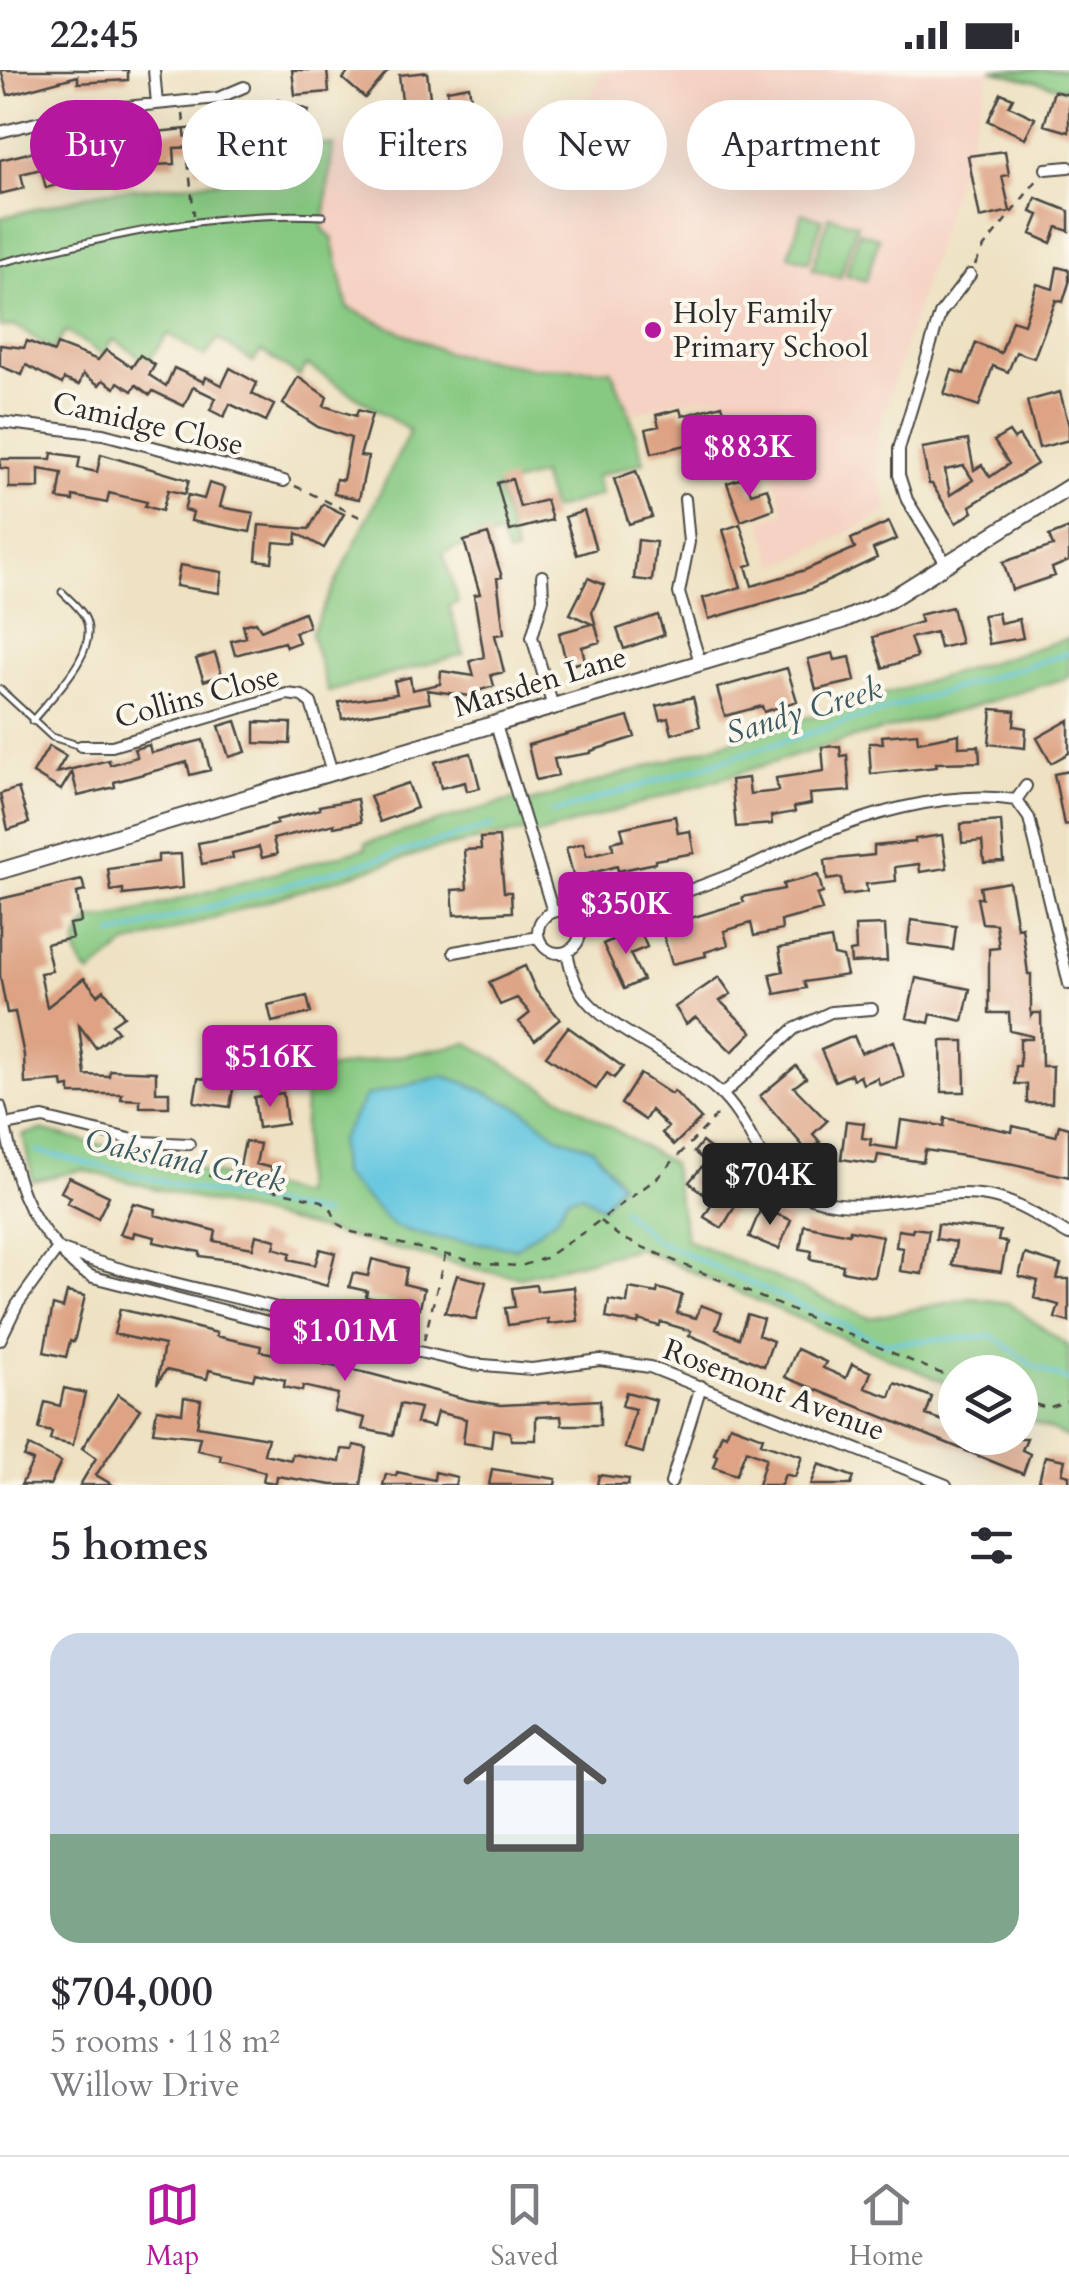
<!DOCTYPE html>
<meta charset="utf-8">
<style>
body{margin:0;font-family:Cardo,serif;background:#f2f2f3;color:#2b2b33;height:100vh;display:flex;flex-direction:column;font-size:38px;white-space:nowrap}
*{box-sizing:border-box;margin:0}
p{font-size:32px;color:#7c7c81}
.icon{flex:none;width:55px;height:55px;fill:none;stroke:currentColor;stroke-width:2;stroke-linecap:round;stroke-linejoin:round}
.map{position:relative;height:1415px;overflow:hidden}
.drawer{display:flex;flex-direction:column;background:#fff;flex:1}
.drawer>*{flex:none}
.hud{position:absolute;left:30px;top:30px;width:1010px;height:90px;display:flex;gap:20px}
.fabs{position:absolute;left:938px;top:1285px;display:grid;gap:20px}
.fabs a{display:grid;place-items:center;width:100px;height:100px;border-radius:50%;background:#fff;box-shadow:0 10px 40px #0002;font-size:50px}
.price{position:absolute;translate:-50% -85px;padding:0 22px;border-radius:10px;background:#b5179e;color:#fff;font-size:32px;line-height:65px;filter:drop-shadow(0 2px 5px #0008)}
.price::after{content:'';position:absolute;left:50%;top:60px;width:30px;height:22px;margin-left:-15px;background:inherit;clip-path:polygon(0 0,100% 0,50% 100%)}
.price.current{background:#222;color:#fff}
ul{padding:0;list-style:none}
li{display:grid;align-content:center;gap:20px;height:530px;padding:0 50px}
li span{display:grid;place-items:center;height:310px;border-radius:30px;color:#555}
li>.icon{margin-inline-start:auto}
span .icon{width:180px;height:180px;fill:#fffc;stroke-width:1}
li b{font-size:42px}
h2{display:flex;justify-content:space-between;align-items:center;height:120px;padding:0 50px;font-size:42px}
.pill{padding:0 35px;border-radius:45px;background:#fff;box-shadow:0 10px 40px #0002;font-size:35px;line-height:90px}
.pill.current{background:#b5179e;color:#fff}
.status{display:flex;justify-content:space-between;align-items:center;height:70px;padding:0 50px;background:#fff;direction:ltr}
.status svg{height:28px;fill:currentColor}
.dock{display:flex;justify-content:space-around;align-items:center;height:140px;border-top:2px solid #e1e1e2;background:#fff;font-size:28px;color:#7c7c81}
.dock a{display:grid;justify-items:center;gap:5px}
.dock .current{color:#b5179e}
.map>svg:first-child{display:block}
.built{fill:#f5d2c3}
.green{fill:#87c982;stroke:#597a56;stroke-width:2.5}
.water{fill:#62c6df;stroke:#467885;stroke-width:2.5}
.lines{fill:none;stroke-linecap:round;stroke-linejoin:round}
.stream{stroke:#62c6df;stroke-width:4}
.building{fill:#dda384;fill-rule:evenodd}
.service-casing{stroke:#484642;stroke-width:9}
.minor-casing{stroke:#484642;stroke-width:14}
.secondary-casing{stroke:#484642;stroke-width:19}
.path{stroke:#484642;stroke-width:2.5;stroke-dasharray:8 8;stroke-linecap:butt}
.service{stroke:#fff;stroke-width:5}
.minor{stroke:#fff;stroke-width:10}
.secondary{stroke:#fff;stroke-width:15}
.poi-dot{fill:#b5179e;stroke:#fbf7ec;stroke-width:4}
.labels{text-anchor:middle;dominant-baseline:central;stroke-width:8;stroke-linejoin:round;paint-order:stroke}
.poi-label{font-size:30px;fill:#2b2b2b;stroke:#fbf7ec;text-anchor:start}
.street-label{font-size:30px;fill:#2b2b2b;stroke:#fbf7ec}
.water-label{font-size:32px;font-style:italic;fill:#3c5a61;stroke:#fbf7ec}
</style>
<div class="status"><b>22:45</b><svg viewBox="0 0 49 12"><path d="M0 12V9h3v3zM5 12V6h3v6zM10 12V3h3v9zM15 12V0h3v12zM26 1h20v11H26zM47 4h2v5h-2z"/></svg></div>
<div class="map">
<svg width="1069" height="1415" viewBox="0 0 1069 1415">
<rect width="100%" height="100%" fill="#fbf7ec"/>
<filter id="ink" filterUnits="userSpaceOnUse"><feTurbulence type="fractalNoise" baseFrequency=".01" numOctaves="2"/><feDisplacementMap in="SourceGraphic" scale="20" xChannelSelector="R" yChannelSelector="G"/><feConvolveMatrix kernelMatrix="1 2 1 2 8 2 1 2 1" color-interpolation-filters="sRGB"/></filter>
<filter id="wash" filterUnits="userSpaceOnUse"><feTurbulence type="fractalNoise" baseFrequency=".0048" numOctaves="4" result="noise"/><feDisplacementMap in="SourceGraphic" scale="40" xChannelSelector="R" yChannelSelector="G"/><feGaussianBlur stdDeviation="2.25" result="paint"/><feColorMatrix in="noise" values="0 0 0 0 0 0 0 0 0 0 0 0 0 0 0 0 0 1.4 0 .05"/><feComposite in="paint" operator="in"/></filter>
<g filter="url(#wash)">
<rect width="100%" height="100%" fill="#eee2c3"/>
<path class="built" d="M618,0H991L878,363V404L889,441L800,487L775,495L762,450L785,442L772,399L747,405L723,326L676,331L630,345L610,300L531,298L445,282L348,238L332,169L323,159L333,75L437,59L589,26L601,4Z"/>
<path class="green" d="M991,0H1069V20Z
M317,74L333,75L323,159L332,168L348,238L445,282L531,298L611,300L630,345L644,392L596,406L601,425L552,440L541,405L497,418L516,483L507,485L500,465L443,482L458,532L449,536L464,584L328,622L311,563L410,361L307,295L299,306L261,281L253,292L218,269L205,287L168,264L148,292L113,269L102,284L66,261L53,280L16,256L0,257V148L101,122L299,104Z
M802,143L822,149L809,192L789,186Z
M829,146L857,154L840,208L812,200Z
M859,162L879,168L866,211L846,205Z
M1069,568V607L958,641L853,668L530,767L527,761L434,779L126,875L90,904C71,889 73,864 92,849L112,848L366,778V773L518,728L521,735Z
M469,973L671,1093L687,1170L870,1248L971,1228L1008,1233L1069,1277V1368L1020,1346V1302H955V1317L638,1178L521,1207L484,1201L82,1100L33,1111L23,1065L41,1060L301,1125L306,1003Z"/>
<path class="water" d="M443,1006L466,1013L524,1040L558,1067L593,1078L620,1113L602,1137L581,1124L567,1128L557,1147L516,1178L430,1167L393,1156L341,1104L339,1071L366,1026Z"/>
<g class="lines">
<path class="stream" d="M552,743L1069,583
M113,865L492,756
M37,1081L199,1120L324,1145
M622,1139L653,1169L883,1273L993,1266L1033,1296L1069,1311"/>
</g>
<g id="blocks">
<path class="building" d="M1,0H128V10L78,13V6L8,25Z
M292,0H327L329,22L295,25Z
M350,0H389L365,28L343,9Z
M427,2L432,45L404,48L399,5Z
M469,16L473,41L451,45L447,20Z
M1054,21L1069,25V62L1044,55Z
M1001,23L1013,28L1009,36L1035,48L1025,68L988,51Z
M278,30L309,40L300,66L269,56Z
M256,50L264,76L253,80L257,92L242,97L196,100L195,77L174,78L175,94L131,96L133,115L115,116L114,110L87,112L85,93L64,95L68,112L46,118L41,99L21,104L24,118L0,124V90L69,73V70L208,57L209,65Z
M1005,81L1009,105L1002,106L1010,141L980,148L968,86Z
M1036,128L1069,141V161L1057,157L1051,173L1031,164L1039,145L1031,142Z
M1057,197L1069,200V213L1063,232L1056,230L1034,288L1016,282L1008,302L993,296L979,336L944,324L952,300L964,304L976,273L1001,283L1012,250L1024,254L1037,214L1053,219Z
M27,271L54,282L57,274L98,290L106,280L132,297L140,285L155,295L149,305L166,316L174,298L204,312L206,307L222,315L230,298L257,313L252,324L274,335L266,351L230,334L224,347L210,340L216,328L193,317L184,336L153,321L150,325L136,315L132,321L118,312L115,318L103,310L99,315L83,304L79,315L64,309L62,314L26,295L22,305L0,296V275L24,278Z
M298,307L327,327L324,336L356,346L358,340L372,344L360,386L368,387L359,429L334,424L336,409L343,410L351,368L318,357L283,334Z
M1060,322L1069,356V370L1039,378L1027,331Z
M722,335L733,370L701,379L699,372L652,383L646,359L659,356L656,345L680,339L682,346Z
M1009,362L1014,369L1019,366L1037,394L970,436L973,442L956,453L932,414H929L922,378L968,370L974,400L982,395L990,407L1009,394L994,371ZM964,396L973,410L950,425L945,400Z
M52,383L80,387L78,398L97,402L101,384L189,410L185,424L168,420L162,441L145,436L147,432L109,423L107,433L73,426V431L58,429L62,403L39,399V418H9V399L0,398V389H51Z
M636,401L652,447L629,454L614,409Z
M745,407L751,423L767,418L774,439L741,451L727,413Z
M512,409L520,437L546,430L552,450L510,461L497,413Z
M209,413L225,418L220,437L254,443L250,462L191,451L193,442L184,440L188,425L204,429Z
M323,434L344,444L324,478L297,463L296,474L274,472L272,492L256,490L259,455L309,459Z
M584,441L596,479L577,485L565,447Z
M889,452L897,469L873,479L877,488L809,520L709,549L703,528L741,517L723,460L740,454L753,494L746,496L752,516L805,500L855,478L851,469Z
M1069,458V491L1052,498L1055,506L1012,520L1003,492L1053,476L1049,466Z
M488,464L502,507L497,508L504,564L495,565L504,602L491,605L494,616L471,623L470,626L427,620L430,633L342,649L339,632L397,624L394,611L410,607L412,620L440,614L441,601L474,606L470,591L484,587L474,525L480,524L464,471Z
M638,470L656,472L652,511L634,509Z
M180,495L222,502L219,523L176,516Z
M588,508L604,515L592,542L600,572L582,577L585,591L567,596L559,563L592,554L570,544Z
M952,537L961,573L940,578L936,562L910,568L917,587L883,598L873,567L921,552L919,545Z
M304,542L309,557L295,562L299,572L286,577L284,572L235,585L231,571L246,567L243,555L256,552L261,560Z
M998,543L1000,553L1019,549L1023,568L989,574L983,545Z
M658,545L664,565L624,579L617,559Z
M215,583L222,605L204,611L196,589Z
M833,583L835,590L850,587L855,611L816,620L808,589Z
M787,598L797,631L764,642L762,636L725,646L717,618Z
M693,627L700,656L672,664L668,648L661,650L657,636Z
M992,639L1015,641L1014,656L1026,658L1025,678L989,674Z
M628,647L635,667L591,681V683L554,689L558,705L536,710L528,675Z
M1069,650V683L1051,693L1037,668Z
M236,651L246,682L229,687L219,656Z
M255,652L291,653L290,674L255,673Z
M917,663L918,672L959,664V677L979,676L980,692L936,693L937,697L871,704L869,673H883L882,666Z
M203,670L210,700L190,705L187,692L114,712L115,717L78,726L72,702L61,720L33,703L49,676L66,686L56,703L109,690L110,695L137,687L134,679L149,675L151,683Z
M840,676L841,686L847,685L850,721L810,724L811,734L794,737L795,742L771,746L772,754L736,757L731,710L748,708L750,724L778,721L776,708L824,701L822,677Z
M471,683L480,718L467,721L465,712L441,718L435,692Z
M1069,701V754L1064,755L1054,704Z
M408,713L417,738L380,752L370,726Z
M18,718L29,753L8,760L0,724Z
M357,729L361,752L334,757V754L273,769L277,784L262,788L259,777L232,783L233,788L202,794L198,773L240,765L277,754L276,750L320,739L319,736Z
M675,746L678,763L690,761L694,783L655,790V793L618,801L617,796L574,808L566,778L583,773L587,786L613,779L612,772L624,769L621,758Z
M1001,751L1004,792L984,793L982,771L962,773L961,754Z
M942,765L947,798L920,802L919,794L895,797L896,811L866,814L867,822L843,825L841,808L827,810L825,790L874,785V776L915,772V769Z
M499,767L504,822H511L512,842L454,845L452,820L467,819L464,780L481,779L480,768Z
M181,784L183,818L123,825V819L111,821L108,799L158,792V785Z
M818,805L823,823L817,825L822,840L781,851L782,860L754,866L751,853L724,861L728,875L705,882L706,886L672,894L661,857L744,832L742,827L784,819L783,814Z
M82,810L85,821L77,823L81,852L69,854L72,868L46,874L52,901L40,903L47,937L84,908L98,925L104,920L124,946L112,954L118,961L96,978L79,955L85,1005L109,1006L110,1000L156,1002V1022H169V1037H140V1030L121,1029L122,1024H70V1017L63,1018L62,1011L25,1014L24,985L15,942L7,943L0,906V829Z
M1009,812L1017,858L1022,857L1028,904H1031V947L1034,943H1041L1042,996H1053L1052,1033H1027V1014H1015L1016,996H1020V969H1032V966L1010,961L1009,943H989V879L999,878L996,854L982,853L977,828H982L980,817Z
M911,850L956,856L953,880L908,874Z
M885,855L887,891L851,893L850,882L856,881L855,856Z
M639,858L647,877L630,884L643,910L624,919L603,874Z
M831,869L834,885L843,887L847,905L804,912L806,918L775,924L770,904L783,901L779,878Z
M525,896L536,921L560,949L535,970L519,952L530,943L517,928L500,935L489,912Z
M719,907L731,924L720,931L752,962L732,982L696,947L686,954L675,937Z
M916,908L970,919L963,951L931,944L929,953L907,948Z
M307,926L311,943L272,952L268,935Z
M568,957L623,997L614,1008L607,1003L596,1019L546,986Z
M854,966L861,983L894,971L904,1007L880,1015L877,1008L863,1014L860,1006L853,1009L851,1004L835,1011L821,980Z
M941,971H964L965,1022H942Z
M796,996L806,1008L794,1017L827,1051L813,1064L820,1072L809,1083L760,1026Z
M640,1004L671,1024L674,1021L701,1049L674,1075L662,1063L668,1057L651,1040L645,1050L621,1034Z
M198,1008L234,1013L230,1037L194,1032Z
M283,1023L287,1054L258,1058L254,1027Z
M945,1048L1012,1062L1013,1056L1056,1066L1059,1055L1069,1058V1107L1014,1094L925,1080L923,1092L878,1085L876,1094L841,1089L846,1051L864,1053L862,1068L871,1069L870,1075L897,1079L901,1050L944,1056Z
M245,1071L260,1074L256,1094L272,1098L269,1112L238,1106Z
M702,1072L730,1094L722,1104L746,1118L722,1158L704,1147L713,1132L689,1112L706,1092L694,1082Z
M69,1107L109,1126L98,1148L67,1133L71,1127L61,1122Z
M133,1133L156,1139L155,1145L216,1161L214,1171L253,1178L256,1165L276,1170L274,1178L291,1183L289,1189L315,1195L320,1179L335,1183L327,1216L242,1192L200,1186V1182L154,1172L155,1167L134,1162L133,1167L120,1164Z
M761,1138L791,1150L779,1179L749,1167Z
M938,1154L1000,1161L998,1171L1007,1172L1001,1202L952,1195L956,1172L936,1169Z
M804,1155L849,1164L850,1160L882,1166L874,1207L842,1201L843,1195L810,1189L812,1181L800,1179Z
M913,1158L929,1160L922,1204L900,1201L903,1178L896,1177L898,1160L912,1162Z
M1025,1184L1061,1195L1057,1209H1069V1252L1055,1248L1059,1235L1034,1228L1038,1211L1019,1206Z
M372,1189L407,1198L404,1214L424,1219L420,1238L366,1227L367,1221L349,1217L353,1203L368,1206Z
M457,1205L486,1212L476,1250L445,1242Z
M536,1215L537,1221L574,1217L578,1251L548,1254V1249L508,1255L505,1238L515,1237L512,1218Z
M629,1218L657,1223L658,1218L682,1225L677,1243L696,1248L701,1235L722,1243L716,1259L739,1268L747,1244L763,1249L758,1265L773,1271L764,1296L689,1265L691,1261L661,1252L659,1256L639,1250L638,1254L606,1248L609,1230L627,1233Z
M67,1222L85,1226L74,1272L70,1271L66,1287L44,1282L53,1235L63,1238Z
M120,1239L217,1263L216,1266L261,1276L260,1281L371,1304L469,1330L501,1335L600,1330V1355H562L561,1346L536,1347V1370H511L510,1362L493,1359L491,1377L463,1373L466,1349L437,1342L433,1357L416,1353L420,1338L400,1334L393,1365L362,1359L365,1348L334,1341L338,1324L303,1316L302,1321L284,1317L285,1310L255,1303L253,1310L209,1300L207,1309L166,1300L157,1314L164,1275L114,1264Z
M797,1279L826,1292L823,1298L846,1308L852,1294L871,1302L865,1318L890,1327L895,1313L932,1327L926,1345L955,1355V1368H1027L1022,1380L1030,1384L1023,1404L785,1307Z
M64,1318L85,1323L73,1375L50,1370L52,1362L39,1359L45,1332L60,1336Z
M626,1322L656,1330L643,1383L625,1378L635,1339L622,1336Z
M118,1324L140,1339L96,1405L113,1415H80L96,1388L82,1378Z
M184,1327L201,1330L197,1356L268,1368L264,1384L291,1390L292,1384L340,1392L342,1379L353,1380L354,1375L367,1378L361,1415H332L277,1406L276,1413L263,1411L265,1402L220,1390L221,1385L197,1380L200,1367L153,1362L157,1339L182,1343Z
M730,1355L763,1367L761,1373L802,1386L795,1407L785,1404L781,1415H758L766,1388L746,1380L736,1405L714,1397L718,1386L714,1384L722,1363L726,1365Z
M29,1376L61,1392L50,1415H21L33,1391L24,1387Z
M1045,1386L1065,1390L1062,1403L1069,1405V1415H1038Z
M819,1394L854,1407L851,1415H811Z
M492,1399L556,1409L555,1415H489Z
M397,1402L434,1410L435,1402L457,1407L455,1415H383L386,1404L396,1406Z
M599,1405L629,1409L628,1415H597Z"/>
</g>
</g>
<g filter="url(#ink)">
<use href="#blocks" fill-opacity="0" stroke="#484642" stroke-width="2.5"/>
<g class="lines">
<g class="service-casing">
<path id="service" d="M0,193C106,167 214,140 323,146
M0,619L52,667L81,676
M32,651C52,626 103,579 84,546C79,537 69,529 62,522"/>
</g>
<g class="minor-casing">
<path id="minor" d="M154,0L157,34
M0,62L84,41L218,28L244,17
M1046,99L1069,97
M0,352L103,364L284,411
M685,429L689,472L679,523L700,592
M947,495L907,430L899,405V379L940,244L970,205
M542,506L543,529L532,567L553,637
M496,655L553,842
M81,676H112L287,624L302,626L311,633L332,702
M1016,730L1026,716
M538 862a21 21 0 1 1 42 0a21 21 0 1 1-42 0Z
M579,856C636,840 690,821 745,799C762,792 777,784 793,776C859,746 944,719 1016,730L1029,748L1069,914
M454,882L538,867
M567,882C571,902 576,921 592,936C629,971 681,987 719,1022C761,1061 756,1118 827,1132C879,1143 934,1117 987,1126C1017,1131 1043,1150 1069,1165
M722,1025L794,959L831,942L872,939
M0,1036C15,1094 15,1131 58,1178C70,1191 77,1200 93,1207L346,1272L402,1278L471,1294L532,1299L600,1290L650,1297L946,1415
M5,1055L43,1048L142,1072L189,1074
M62,1180C168,1219 282,1231 387,1272
M0,1270L17,1235L58,1178
M671,1413L701,1316"/>
</g>
<g class="secondary-casing">
<path id="secondary" d="M0,801L841,551L889,530L1069,417"/>
</g>
<path class="path" d="M183,44L194,145
M975,195L984,177L1038,109
M295,416L364,449
M189,1085L191,1098L206,1105L322,1131L331,1139L338,1154L352,1162L485,1194L521,1196L545,1188L584,1162L657,1108L721,1041
M600,1151L620,1167L663,1186L940,1303L955,1306
M424,1270L445,1186
M1020,1330L1047,1338L1069,1331"/>
<use href="#service" class="service"/>
<use href="#minor" class="minor"/>
<use href="#secondary" class="secondary"/>
</g>
</g>
<circle class="poi-dot" cx="653" cy="260" r="10"/>
<g class="labels">
<g class="poi-label">
<text x="673" y="243">Holy Family<tspan x="673" dy="34">Primary School</tspan></text>
</g>
<g class="street-label">
<text transform="translate(148 354) rotate(13)">Camidge Close</text>
<text transform="translate(540 612) rotate(-17)">Marsden Lane</text>
<text transform="translate(197 627) rotate(-15)">Collins Close</text>
<text transform="translate(774 1320) rotate(21)">Rosemont Avenue</text>
</g>
<g class="water-label">
<text transform="translate(804 641) rotate(-17)">Sandy Creek</text>
<text transform="translate(185 1091) rotate(12)">Oaksland Creek</text>
</g>
</g>
</svg>
<div class="fabs">
<a><svg class="icon" aria-label="layers" viewBox="0 0 24 24"><path d="M12 4l9 5-9 5-9-5zM3 14l9 5 9-5"/></svg></a>
</div>
<b class="price" style="left:749px;top:430px">$883K</b>
<b class="price" style="left:626px;top:887px">$350K</b>
<b class="price" style="left:270px;top:1040px">$516K</b>
<b class="price current" style="left:770px;top:1158px">$704K</b>
<b class="price" style="left:345px;top:1314px">$1.01M</b>
<div class="hud">
<a class="pill current">Buy</a>
<a class="pill">Rent</a>
<a class="pill">Filters</a>
<a class="pill">New</a>
<a class="pill">Apartment</a>
</div>
</div>
<section class="drawer">
<h2>5 homes<svg class="icon" aria-label="filters" viewBox="0 0 24 24"><path d="M4 7h16M4 17h16"/><circle cx="9" cy="7" r="2"/><circle cx="15" cy="17" r="2"/></svg></h2>
<ul>
<li><span style="background:linear-gradient(#c9d6e8 65%,#7fa58c 0)"><svg class="icon" aria-label="home" viewBox="0 0 24 24"><path d="M3 11l9-7 9 7M6 9v11h12V9"/></svg></span><div><b>$704,000</b><p>5 rooms · 118 m²</p><p>Willow Drive</p></div></li>
</ul>
</section>
<nav class="dock">
<a class="current"><svg class="icon" aria-label="map" viewBox="0 0 24 24"><path d="M3 6l6-2 6 2 6-2v14l-6 2-6-2-6 2zM9 4v14M15 6v14"/></svg>Map</a>
<a><svg class="icon" aria-label="saved" viewBox="0 0 24 24"><path d="M7 4h10v16l-5-4-5 4z"/></svg>Saved</a>
<a><svg class="icon" aria-label="home" viewBox="0 0 24 24"><path d="M3 11l9-7 9 7M6 9v11h12V9"/></svg>Home</a>
</nav>
